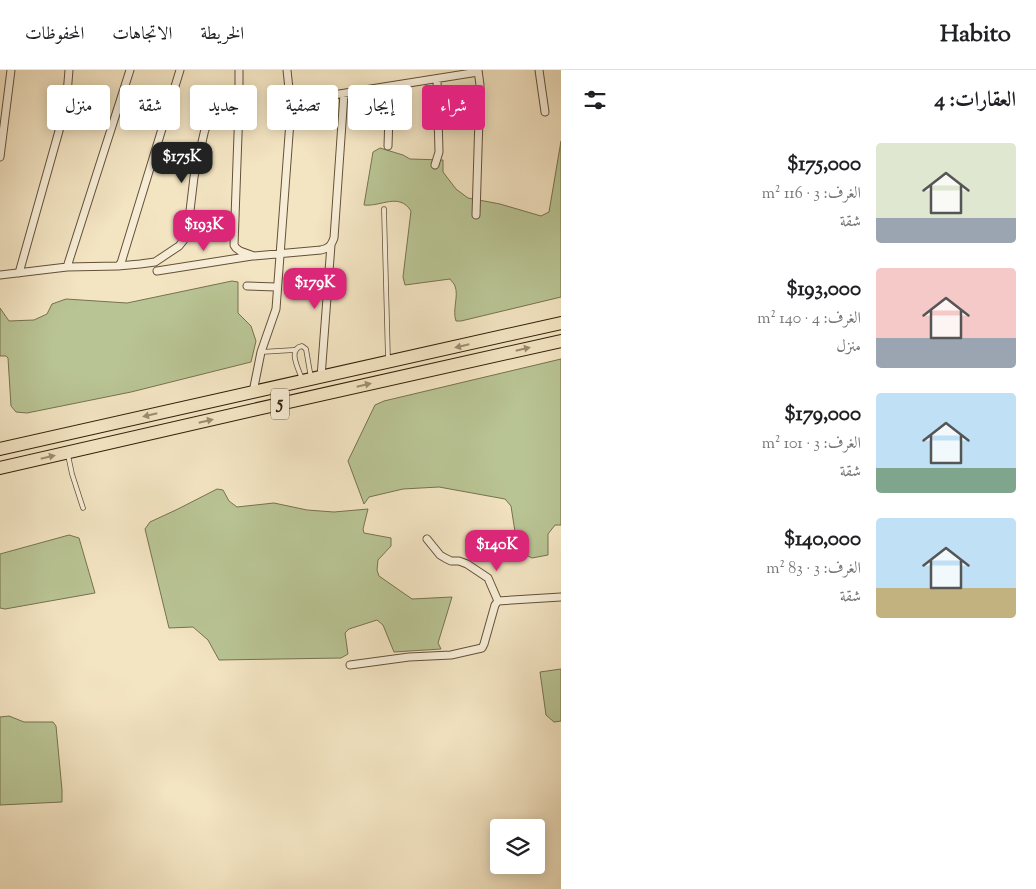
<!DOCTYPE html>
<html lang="ar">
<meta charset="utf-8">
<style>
body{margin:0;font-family:"Sorts Mill Goudy",Amiri,serif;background:#f6f6f6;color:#202124;direction:rtl;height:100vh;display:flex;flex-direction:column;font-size:19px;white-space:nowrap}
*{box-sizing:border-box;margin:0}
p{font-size:16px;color:#757577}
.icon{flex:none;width:28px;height:28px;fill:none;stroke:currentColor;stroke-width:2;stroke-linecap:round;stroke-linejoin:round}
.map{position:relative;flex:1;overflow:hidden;direction:ltr}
.sheet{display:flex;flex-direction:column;background:#fff;width:475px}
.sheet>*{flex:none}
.banner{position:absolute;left:15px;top:15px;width:470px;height:45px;direction:rtl;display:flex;gap:10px}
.tools{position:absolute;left:490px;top:749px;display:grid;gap:10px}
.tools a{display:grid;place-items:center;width:55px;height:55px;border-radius:5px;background:#fff;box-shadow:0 2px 12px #0003;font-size:25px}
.price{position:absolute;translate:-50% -42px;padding:0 11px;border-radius:10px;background:#db2777;color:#fff;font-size:16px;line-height:32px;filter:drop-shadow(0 1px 2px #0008)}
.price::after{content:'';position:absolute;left:50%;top:30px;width:15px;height:11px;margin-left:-8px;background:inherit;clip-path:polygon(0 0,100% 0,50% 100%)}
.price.on{background:#222;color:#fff}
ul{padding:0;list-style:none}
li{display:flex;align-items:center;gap:15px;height:125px;padding:0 20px}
li span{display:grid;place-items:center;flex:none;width:140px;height:100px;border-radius:5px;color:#555}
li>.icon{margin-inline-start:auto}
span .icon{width:60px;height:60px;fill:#fffc;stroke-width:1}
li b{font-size:21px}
h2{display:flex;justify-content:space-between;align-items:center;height:60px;padding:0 20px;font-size:21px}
.chip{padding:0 18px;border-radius:5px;background:#fff;box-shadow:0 2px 12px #0003;font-size:18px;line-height:45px}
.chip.on{background:#db2777;color:#fff}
header{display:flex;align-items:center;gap:30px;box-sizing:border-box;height:70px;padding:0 25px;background:#fff;border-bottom:1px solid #e0e0e0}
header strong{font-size:24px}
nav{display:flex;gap:28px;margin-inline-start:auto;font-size:18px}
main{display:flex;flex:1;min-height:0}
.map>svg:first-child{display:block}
.green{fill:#b9c494;stroke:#76724f}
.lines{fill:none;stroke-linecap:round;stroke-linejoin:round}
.lane-casing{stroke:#635138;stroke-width:5.5}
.street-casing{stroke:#635138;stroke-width:9}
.highway-casing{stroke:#33200a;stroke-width:14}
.lane{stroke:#f7edd7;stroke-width:4}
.street{stroke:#f7edd7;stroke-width:7}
.highway{stroke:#f3e4c2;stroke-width:12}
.oneway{fill:#9d8c6f}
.labels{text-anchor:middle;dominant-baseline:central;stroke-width:4;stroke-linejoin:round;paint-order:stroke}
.shield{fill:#f7edd7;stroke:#6e5e48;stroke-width:1}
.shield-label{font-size:18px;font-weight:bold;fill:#33200a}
</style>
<header>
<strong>Habito</strong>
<nav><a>الخريطة</a><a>الاتجاهات</a><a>المحفوظات</a></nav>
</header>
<main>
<section class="sheet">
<h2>العقارات: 4<svg class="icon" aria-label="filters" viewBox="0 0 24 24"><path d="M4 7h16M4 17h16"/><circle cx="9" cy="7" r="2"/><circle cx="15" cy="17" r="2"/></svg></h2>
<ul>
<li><span style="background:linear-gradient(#dfe7d0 75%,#9aa5b1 0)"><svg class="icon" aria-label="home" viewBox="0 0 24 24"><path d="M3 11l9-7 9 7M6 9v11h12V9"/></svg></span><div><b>$175,000</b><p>الغرف: 3 · 116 m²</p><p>شقة</p></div></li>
<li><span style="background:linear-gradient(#f6c9c9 70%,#9aa5b1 0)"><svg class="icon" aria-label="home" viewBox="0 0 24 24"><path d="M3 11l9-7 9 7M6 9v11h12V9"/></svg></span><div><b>$193,000</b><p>الغرف: 4 · 140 m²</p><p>منزل</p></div></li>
<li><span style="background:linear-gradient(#bfe0f5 75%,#7fa58c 0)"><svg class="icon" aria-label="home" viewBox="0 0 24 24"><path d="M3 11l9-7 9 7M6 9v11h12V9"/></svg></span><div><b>$179,000</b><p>الغرف: 3 · 101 m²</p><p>شقة</p></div></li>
<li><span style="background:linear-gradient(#bfe0f5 70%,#c2b280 0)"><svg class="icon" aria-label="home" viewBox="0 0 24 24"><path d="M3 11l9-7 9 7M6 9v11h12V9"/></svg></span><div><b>$140,000</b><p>الغرف: 3 · 83 m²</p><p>شقة</p></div></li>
</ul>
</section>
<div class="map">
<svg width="561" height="819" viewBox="0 0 561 819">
<rect width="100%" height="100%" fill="#f3e4c2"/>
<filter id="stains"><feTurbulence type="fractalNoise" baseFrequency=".004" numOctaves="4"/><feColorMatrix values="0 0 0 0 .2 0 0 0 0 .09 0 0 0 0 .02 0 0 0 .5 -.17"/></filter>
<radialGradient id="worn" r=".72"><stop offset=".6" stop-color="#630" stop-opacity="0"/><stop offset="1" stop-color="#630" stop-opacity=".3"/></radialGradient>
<path class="green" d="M561,71V227L461,251H456C452,240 459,226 455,216C454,213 452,212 450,209L405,215L403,207L411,141C399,122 381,137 364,135L373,82L380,78L403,85L410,89L443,90V102L456,119L468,128L500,134L541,146L549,142Z
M232,211L238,212V243L251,256L256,271L251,292L131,322L27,343L16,342L11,336L8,288L6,286H0V238L9,251L34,250L47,244L52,234L66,229L127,233Z
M561,289V455H555L548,464V485L532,488L518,481L511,436L505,429L439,417L403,419L369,427L364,434L348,391L375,335L384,331Z
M217,419L223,420L229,431L237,437L274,433L307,440L334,442L368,439L363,459L364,463L391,468V476L378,490L377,500L379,506L412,529L452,527L438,573L441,579L394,582L383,555L377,550L349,559L345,563L348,584L341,588L219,590L208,570L193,557L169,558L145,459L150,452L178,439Z
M69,465L79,468L95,523L5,539L0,538V484Z
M561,599V651L554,652L546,645L540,602Z
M9,646L24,652H53L56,656L62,720V732L0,735V647Z"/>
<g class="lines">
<g class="lane-casing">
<path id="lane" d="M384,139L388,290
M261,282L294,280
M302,309C299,300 287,279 302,276L306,279L311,308
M68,385L72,404L83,438"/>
</g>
<g class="street-casing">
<path id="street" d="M239,0V37L234,175L236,178L240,181L254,186L321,180C329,178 331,176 334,168L344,24
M539,0L545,42
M290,20L297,24L314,28L478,2
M388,76L390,16
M0,87L11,0
M435,95L439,82L437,9
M476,145L480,15L478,0
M118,196L140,194L155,192L179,176L187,166L194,107L205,59L220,42L229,39L239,37
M67,197L130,0
M157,201L252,186
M19,203L66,36L69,0
M0,205L67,197L118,196L121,193L180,0
M247,216L276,217
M321,307L331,175
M253,322L261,282L276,239L291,38L287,0
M427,469L440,485L445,488L451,491H459L467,494L488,508L498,531L561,527
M350,595L409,587L451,585L482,578L484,574L495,535L498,531"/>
</g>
<g class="highway-casing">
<path id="highway" d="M0,379L253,322L561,253
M0,398L253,340L561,271"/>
</g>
<use href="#lane" class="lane"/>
<use href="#street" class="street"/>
<use href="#highway" class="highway"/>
</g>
<defs><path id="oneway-solid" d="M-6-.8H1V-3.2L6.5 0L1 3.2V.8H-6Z" transform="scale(1.25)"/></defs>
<g class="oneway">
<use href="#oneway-solid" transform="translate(462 276) rotate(167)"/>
<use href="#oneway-solid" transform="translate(523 279) rotate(-13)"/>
<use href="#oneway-solid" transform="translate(364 315) rotate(-13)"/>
<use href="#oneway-solid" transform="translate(150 345) rotate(167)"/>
<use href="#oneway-solid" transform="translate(206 351) rotate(-13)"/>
<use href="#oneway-solid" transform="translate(48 387) rotate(-13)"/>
</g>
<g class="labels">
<rect class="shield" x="271" y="318.5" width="18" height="31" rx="4"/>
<g class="shield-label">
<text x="280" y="334">5</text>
</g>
</g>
<rect width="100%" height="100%" filter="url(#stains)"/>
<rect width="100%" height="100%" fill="url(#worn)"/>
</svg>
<div class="tools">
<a><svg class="icon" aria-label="layers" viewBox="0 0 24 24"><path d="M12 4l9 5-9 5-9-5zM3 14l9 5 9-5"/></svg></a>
</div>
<b class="price on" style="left:182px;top:114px">$175K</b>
<b class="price" style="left:204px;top:182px">$193K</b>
<b class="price" style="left:315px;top:240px">$179K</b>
<b class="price" style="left:497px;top:502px">$140K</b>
<div class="banner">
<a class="chip on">شراء</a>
<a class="chip">إيجار</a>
<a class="chip">تصفية</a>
<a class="chip">جديد</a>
<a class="chip">شقة</a>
<a class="chip">منزل</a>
</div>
</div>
</main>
